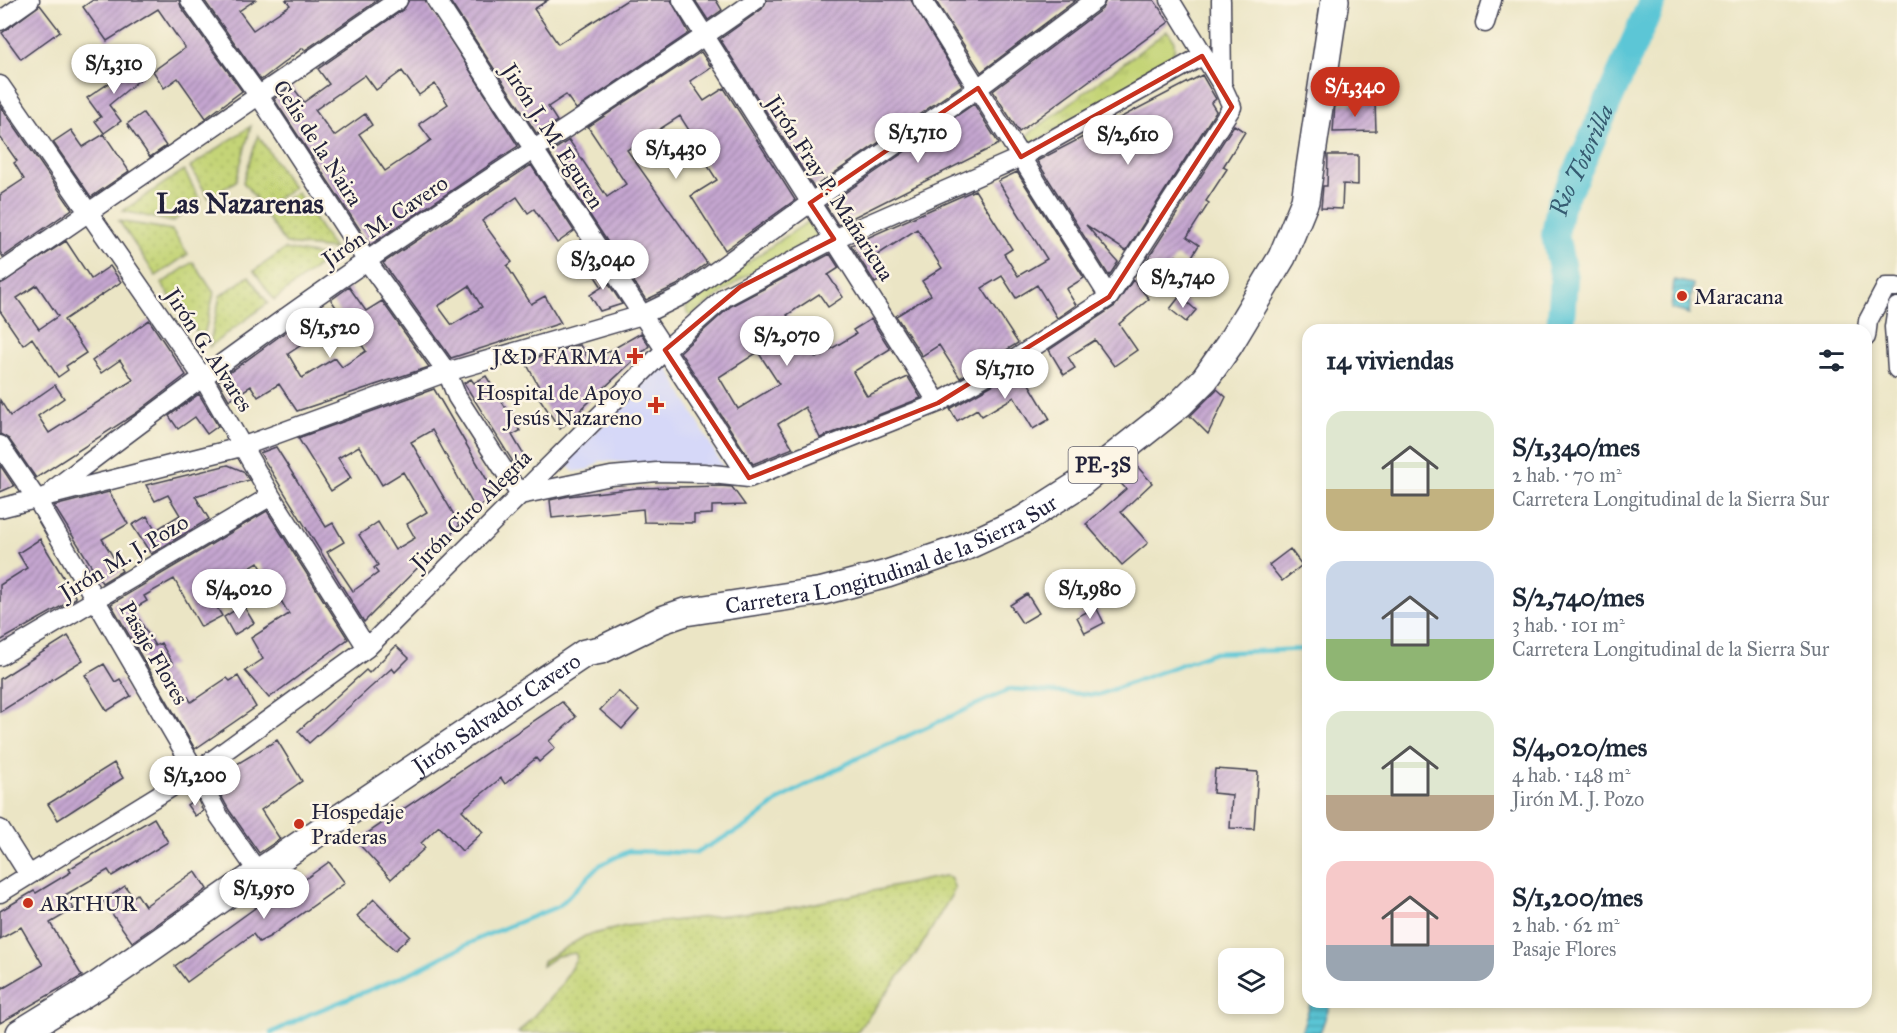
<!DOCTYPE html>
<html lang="es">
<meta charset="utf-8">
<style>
body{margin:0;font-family:"IM FELL Great Primer",serif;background:#f6f6f7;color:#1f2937;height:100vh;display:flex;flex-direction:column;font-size:22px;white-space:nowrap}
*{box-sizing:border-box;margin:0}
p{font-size:20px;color:#747a83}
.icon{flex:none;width:33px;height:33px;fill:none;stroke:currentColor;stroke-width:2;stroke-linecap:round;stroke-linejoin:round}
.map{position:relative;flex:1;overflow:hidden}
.panel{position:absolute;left:1302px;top:324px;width:570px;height:684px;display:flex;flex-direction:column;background:#fff;border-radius:18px;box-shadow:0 3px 9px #0003}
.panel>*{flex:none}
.controls{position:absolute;left:1218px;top:948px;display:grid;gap:12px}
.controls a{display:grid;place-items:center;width:66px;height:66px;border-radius:12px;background:#fff;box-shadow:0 3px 9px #0003;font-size:30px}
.price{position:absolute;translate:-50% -51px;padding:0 14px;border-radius:21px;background:#fff;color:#222;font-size:20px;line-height:39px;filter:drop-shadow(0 2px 3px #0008)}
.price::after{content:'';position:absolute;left:50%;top:36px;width:18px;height:14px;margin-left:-9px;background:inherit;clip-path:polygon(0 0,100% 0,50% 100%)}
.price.selected{background:#c8321e;color:#fff}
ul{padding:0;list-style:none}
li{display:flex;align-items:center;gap:18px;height:150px;padding:0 24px}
li span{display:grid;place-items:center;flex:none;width:168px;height:120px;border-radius:18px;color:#555}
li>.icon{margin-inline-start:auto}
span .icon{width:72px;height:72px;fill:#fffc;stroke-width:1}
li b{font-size:26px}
h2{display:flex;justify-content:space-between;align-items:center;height:72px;padding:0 24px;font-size:26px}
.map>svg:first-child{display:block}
.built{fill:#d6d8f8}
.grass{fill:url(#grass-dots);stroke:#737b59;stroke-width:1.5}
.park{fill:url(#park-tufts);stroke:#737b59;stroke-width:1.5}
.water{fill:url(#water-rules);stroke:#3e7488;stroke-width:1.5}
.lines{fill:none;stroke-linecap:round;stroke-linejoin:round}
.stream{stroke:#5bc6d6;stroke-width:4.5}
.river{stroke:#5bc6d6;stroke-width:28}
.building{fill:url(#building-hatch);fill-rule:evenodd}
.minor-casing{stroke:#403f50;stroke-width:21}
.highway-casing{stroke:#403f50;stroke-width:30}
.minor{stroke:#fff;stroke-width:18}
.highway{stroke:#fff;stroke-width:27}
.marked{fill:none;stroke:#c8321e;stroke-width:4.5;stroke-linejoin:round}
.poi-dot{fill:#c8321e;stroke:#fcf5e5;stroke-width:2}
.labels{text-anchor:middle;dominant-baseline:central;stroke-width:5;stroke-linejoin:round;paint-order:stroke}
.shield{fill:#fcf5e5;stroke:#63616e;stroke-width:1.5}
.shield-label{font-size:21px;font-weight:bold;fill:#22223b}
.street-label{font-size:22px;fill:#22223b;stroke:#fcf5e5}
.poi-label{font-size:22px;fill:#22223b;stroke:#fcf5e5;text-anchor:start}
.water-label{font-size:24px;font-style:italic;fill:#365b71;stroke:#fcf5e5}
.district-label{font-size:28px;font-weight:bold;fill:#22223b;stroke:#fcf5e5}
</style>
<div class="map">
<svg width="1897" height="1033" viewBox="0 0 1897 1033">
<defs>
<pattern id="grass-dots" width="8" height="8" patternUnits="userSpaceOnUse" patternTransform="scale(1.5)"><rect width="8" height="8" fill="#c4d477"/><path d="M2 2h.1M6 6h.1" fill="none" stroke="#a8b668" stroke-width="1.8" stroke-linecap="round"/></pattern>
<pattern id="park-tufts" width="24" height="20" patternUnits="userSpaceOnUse" patternTransform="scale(1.5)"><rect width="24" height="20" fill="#c4d477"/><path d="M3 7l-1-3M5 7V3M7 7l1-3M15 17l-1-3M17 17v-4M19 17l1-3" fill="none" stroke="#a8b668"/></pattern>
<pattern id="water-rules" width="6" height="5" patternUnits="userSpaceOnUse" patternTransform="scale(1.5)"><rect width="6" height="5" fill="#5bc6d6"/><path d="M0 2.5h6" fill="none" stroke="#4ba0af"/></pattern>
<pattern id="building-hatch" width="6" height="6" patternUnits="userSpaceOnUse" patternTransform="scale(1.5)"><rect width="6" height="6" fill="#c5a6d0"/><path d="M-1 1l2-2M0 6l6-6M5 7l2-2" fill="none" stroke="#a087aa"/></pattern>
</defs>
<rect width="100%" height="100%" fill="#fcf5e5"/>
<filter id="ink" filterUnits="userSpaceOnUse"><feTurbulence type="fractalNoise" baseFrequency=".0167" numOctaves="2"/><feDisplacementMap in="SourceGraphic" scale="12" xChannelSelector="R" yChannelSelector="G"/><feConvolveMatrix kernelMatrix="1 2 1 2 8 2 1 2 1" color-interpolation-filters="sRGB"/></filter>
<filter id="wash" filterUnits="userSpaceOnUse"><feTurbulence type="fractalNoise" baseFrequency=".008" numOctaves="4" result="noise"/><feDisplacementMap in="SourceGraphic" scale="24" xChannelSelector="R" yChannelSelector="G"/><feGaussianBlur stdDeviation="1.35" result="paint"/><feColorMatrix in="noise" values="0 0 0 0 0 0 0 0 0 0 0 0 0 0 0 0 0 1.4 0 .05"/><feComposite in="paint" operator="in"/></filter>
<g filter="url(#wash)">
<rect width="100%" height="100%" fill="#ebe5c5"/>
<path class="built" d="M667,366L723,467L600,461L590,469L574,472L562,461L587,441L658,369Z"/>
<path class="grass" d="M251,126L236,181L209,198L190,167Z
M258,135L293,188L263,208L243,182Z
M184,170L201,202L172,222L123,211Z
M297,192L334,249L286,244L265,214Z
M119,221L172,230L188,254L156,276Z
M285,249L330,257L274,300L254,271Z
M193,262L214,293L203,340L161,284Z
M249,276L268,303L209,347L220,296Z
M944,876L950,877L955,889L919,950L856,1033H518L560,987L577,957L575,953L557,956L542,966L543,961L585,936L626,926L797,907Z"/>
<path class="park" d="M1167,31C1180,42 1173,57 1168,70L1025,147L1022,139Z
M809,221L816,223L821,237L819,243L774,259L741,279L691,316L687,313L686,307L690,301Z"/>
<path class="water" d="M1674,280L1693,284L1689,314L1671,309Z
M1311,1002H1331L1320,1033H1301Z"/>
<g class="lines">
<path class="stream" d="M271,1033L310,1014L406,975L482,937L559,906L600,865L629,851L695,853L748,825L782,798L856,759L1011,689L1098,695L1212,653L1308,649"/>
<path class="river" id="s1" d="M1560,330L1564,279L1555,235L1560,205L1580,166L1653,0"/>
</g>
<g id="blocks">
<path class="building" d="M93,0H179L181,7L242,91L206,118L178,78L164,88L153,71L185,48L158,9L107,41L83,7Z
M204,0H255L239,11L253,30L290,5L286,0H378L305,50L303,48L261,80Z
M409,0H425L518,146L370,245L274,99L292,86L304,102L329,84L318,69L404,9ZM402,71L419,95L435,84L448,104L419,124L431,140L385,171L359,134L372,125L365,114L334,136L315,110L365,75L376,90Z
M449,0H548L534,9L558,44L627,0H671L689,33L576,109L566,95L548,107L557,121L537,134Z
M695,0H716L722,10L708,20Z
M767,0H911L962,85L814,187L720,39L762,9Z
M935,0H1076L981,72Z
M1106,0H1154L1169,22L1019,132L993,91L1102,9Z
M40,5L60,31L21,59L2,33Z
M701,52L711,67L690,81L704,101L724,88L795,200L725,250L691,196L717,180L691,140L694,138L680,116L627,150L707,263L677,285L646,300L549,153L569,140L607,197L626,184L588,127Z
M132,60L144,76L109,105L121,121L104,133L95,121L101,117L87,98L115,79L113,76Z
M1202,75L1216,99L1211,103L1216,111L1126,251L1086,225L1118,262L1109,276L1037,161Z
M1375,103L1376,131L1333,132L1335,104Z
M974,104L999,144L838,225L826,206Z
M0,105L72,209L3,257L0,252V195L24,179L14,163L17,161L0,137Z
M143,113L166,146L150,157L127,124Z
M1234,125L1245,132L1223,167L1227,169L1206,201L1209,203L1187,237L1199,245L1188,263L1176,256L1164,275L1145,263Z
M71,130L83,147L104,134L129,171L91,197L53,142Z
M1328,155H1358V185L1343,184L1342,209L1321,208L1323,186H1327Z
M531,165L574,231L557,243L534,209L528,213L517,197L482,221L512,262L507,266L531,304L545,296L561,323L451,358L383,263ZM469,286L482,307L452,325L438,306Z
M1017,172L1084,278L1066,289L1076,305L1057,318L1037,285L1016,298L1002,276L982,288L1018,343L960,378L939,345L922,356L896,316L931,295L922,281L942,268L917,229L871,259L884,278L875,283L851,245L975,190L1012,249L1004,254L1018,276L1047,259L998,181Z
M66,241L91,279L110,266L121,282L64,320L86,353L66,366L68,370L58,377L32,338L23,345L0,311V284ZM37,285L58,316L39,329L17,298Z
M830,254L839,268L828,275L843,297L828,307L819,294L787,315L816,358L856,334L853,330L871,319L890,349L853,372L867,396L908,377L921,398L820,438L805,407L778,424L793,448L753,464L680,352L731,306ZM758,352L779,384L738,409L719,377Z
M592,259L622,304L600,311L590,295L602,287L586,263Z
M1133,280L1149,299L1119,324L1137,350L1114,366L1095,340L1068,357L1075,368L1064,375L1049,350L1115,306Z
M349,287L366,311L382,301L429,367L297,411L279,384L258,397L251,386L229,400L218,381L310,314L322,331L288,354L302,378L335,358L342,367L366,351L331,300Z
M1180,296L1196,310L1186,322L1170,309Z
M149,320L186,375L135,414L36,478L9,439L0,434V400L10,416L55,385L64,398L38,416L49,433L133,380L120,360L101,373L92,361Z
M641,333L649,346L560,429L534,390L539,387L525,361L580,345L590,362Z
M1020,369L1050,419L1033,429L1014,397L982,416L977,409L957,421L950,409Z
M486,376L520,431L512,435L528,462L518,470L464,383L471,379L474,383Z
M434,389L494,492L476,510L432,430L411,442L460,525L364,622L260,453L276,447L326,527L333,523L344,542L327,552L353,591L378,573L374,568L378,565L359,535L378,522L395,550L415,538L407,524L427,512L403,472L382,485L359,446L338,458L351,478L331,491L298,438Z
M1217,389L1226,397L1208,434L1190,416Z
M199,394L218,426L207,434L195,417L178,429L169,416Z
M1134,463L1152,483L1121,512L1148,543L1122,565L1086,524L1126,489L1116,478Z
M0,465L14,486L0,492Z
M228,465L243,471L249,480L195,496L209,519L151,554L132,525L147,516L156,530L180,515L168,495L155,501L146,485Z
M720,486L732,487L745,505L712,506V514L694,515V523L644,522L643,509L552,518L550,500L569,496L637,488Z
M109,492L128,524L102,539L122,571L102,583L54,506Z
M267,511L348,639L269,698L245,671L263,659L251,638L289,614L258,562L208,592L222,616L201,627L174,579L144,596L147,601L133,609L155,646L161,643L173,664L165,668L185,700L188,697L191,702L227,678L230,681L238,676L256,707L195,749L111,604Z
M40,539L76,598L0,641V585L27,568L18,553Z
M1290,549L1302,565L1282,581L1269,565Z
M1027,594L1039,613L1022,623L1010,605Z
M243,605L254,623L234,635L224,617Z
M1096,607L1104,623L1085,633L1077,617Z
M68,636L83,660L0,712V679Z
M396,646L409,658L395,672L392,668L309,743L298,731L366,670L369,673Z
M104,664L115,682L120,679L131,696L107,711L85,675Z
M618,691L639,710L622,729L600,710Z
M562,702L576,717L549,741L555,748L539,762L536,758L505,784L501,778L462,810L483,832L462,851L439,826L421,843L425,848L391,879L356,841Z
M277,740L302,781L261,810L280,839L259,853L229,810L212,779Z
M114,763L123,778L58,820L48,804Z
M1215,769L1258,772L1254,829L1230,828L1232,795L1213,793Z
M197,798L203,811L195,816L187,805Z
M154,818L168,842L112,876L108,870L65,895L74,909L50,923L82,976L0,1023V990L43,965L21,927L0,939V911L34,891L36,893L71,872L69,869Z
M329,862L345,883L269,937L259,942L253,934L187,982L175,966L262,903L265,908Z
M195,871L207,889L132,942L103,901L125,886L133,897L137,894L145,906Z
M374,899L410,936L395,950L357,916Z"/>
</g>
</g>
<g filter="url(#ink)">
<use href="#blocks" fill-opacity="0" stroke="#403f50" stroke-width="1.5"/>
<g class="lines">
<g class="minor-casing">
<path id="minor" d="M190,0L259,96L367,261L447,372L457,397L520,495L611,476L657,472L703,473L749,478L938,403L1012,361L1109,297L1232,107L1222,85L1170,0
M436,0L749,478
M682,0L938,403
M922,0L1109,297
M1221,0L1222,85
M0,21L30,0
M1485,23L1492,0
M0,85L202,376L271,496L367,648
M0,273L398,0
M1897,307L1894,327L1897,369
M1866,337L1868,321L1886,287H1897
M0,445L36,498L196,772L219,816L267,885
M54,489C156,411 259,335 365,262C494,173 628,91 756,0
M0,508L241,447L447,372L642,315L683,295L810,203L978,88L1095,0
M0,656L271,496
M0,829L29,875
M0,893L196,772L367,648L665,350L725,297L834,239L1021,157L1202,56"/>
</g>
<g class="highway-casing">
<g id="highway">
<path id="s2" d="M20,1033L98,985L258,873L585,653L601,650L662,620L685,612L823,591L887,574L960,549L1023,520L1078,485L1180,404L1205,379L1229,345L1282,257L1305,201L1335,0"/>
</g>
</g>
<use href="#minor" class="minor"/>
<use href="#highway" class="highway"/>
</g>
</g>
<path class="marked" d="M1202,56L1232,107L1109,297L938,403L749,478L665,350L740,287L834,239L810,203L978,88L1021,157Z"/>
<g class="poi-dot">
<circle cx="1682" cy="296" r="6"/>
<path d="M632 347h6v6h6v6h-6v6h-6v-6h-6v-6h6z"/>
<path d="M653 396h6v6h6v6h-6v6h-6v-6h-6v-6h6z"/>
<circle cx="299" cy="824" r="6"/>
<circle cx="28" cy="903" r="6"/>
</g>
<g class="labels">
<rect class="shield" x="1068.5" y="447" width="69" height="36" rx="4.5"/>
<g class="shield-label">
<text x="1103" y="465">PE-3S</text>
</g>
<g class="street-label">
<text transform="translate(553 136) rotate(57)">Jirón J. M. Eguren</text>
<text transform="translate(318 143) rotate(57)">Celis de la Naira</text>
<text transform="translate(830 188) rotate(57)">Jirón Fray P. Mañaricua</text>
<text transform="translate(385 221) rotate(-34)">Jirón M. Cavero</text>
<text transform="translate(209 350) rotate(57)">Jirón G. Alvares</text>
<text transform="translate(471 510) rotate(-45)">Jirón Ciro Alegría</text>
<text stroke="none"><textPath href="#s2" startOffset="1005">Carretera Longitudinal de la Sierra Sur</textPath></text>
<text transform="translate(124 557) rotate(-31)">Jirón M. J. Pozo</text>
<text transform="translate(154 653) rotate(60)">Pasaje Flores</text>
<text stroke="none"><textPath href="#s2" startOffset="574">Jirón Salvador Cavero</textPath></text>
</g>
<g class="poi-label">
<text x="1694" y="296">Maracana</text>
<text x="623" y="356" text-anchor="end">J&amp;D FARMA</text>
<text x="642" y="392" text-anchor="end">Hospital de Apoyo<tspan x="642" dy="25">Jesús Nazareno</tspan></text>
<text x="311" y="811">Hospedaje<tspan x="311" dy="25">Praderas</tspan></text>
<text x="40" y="903">ARTHUR</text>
</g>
<g class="water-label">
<text stroke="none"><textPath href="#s1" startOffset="176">Rio Totorilla</textPath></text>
</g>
<g class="district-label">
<text x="240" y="203">Las Nazarenas</text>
</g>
</g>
</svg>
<div class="controls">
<a><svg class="icon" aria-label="layers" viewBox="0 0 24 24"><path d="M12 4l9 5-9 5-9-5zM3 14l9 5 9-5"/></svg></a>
</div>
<b class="price" style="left:114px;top:95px">S/1,310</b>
<b class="price selected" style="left:1355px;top:118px">S/1,340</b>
<b class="price" style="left:918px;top:164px">S/1,710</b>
<b class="price" style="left:1128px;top:166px">S/2,610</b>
<b class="price" style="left:676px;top:180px">S/1,430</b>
<b class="price" style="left:603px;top:291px">S/3,040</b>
<b class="price" style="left:1183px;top:309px">S/2,740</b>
<b class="price" style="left:330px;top:359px">S/1,520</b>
<b class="price" style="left:787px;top:367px">S/2,070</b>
<b class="price" style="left:1005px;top:400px">S/1,710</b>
<b class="price" style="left:239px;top:620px">S/4,020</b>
<b class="price" style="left:1090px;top:620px">S/1,980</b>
<b class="price" style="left:195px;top:807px">S/1,200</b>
<b class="price" style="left:264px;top:920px">S/1,950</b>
<section class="panel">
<h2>14 viviendas<svg class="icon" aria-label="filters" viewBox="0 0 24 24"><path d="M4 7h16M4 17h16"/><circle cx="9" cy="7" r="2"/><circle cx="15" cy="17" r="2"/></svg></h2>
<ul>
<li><span style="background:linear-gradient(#dfe7d0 65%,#c2b280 0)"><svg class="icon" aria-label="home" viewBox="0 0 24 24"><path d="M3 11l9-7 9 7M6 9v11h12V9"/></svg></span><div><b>S/1,340/mes</b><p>2 hab. · 70 m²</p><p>Carretera Longitudinal de la Sierra Sur</p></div></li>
<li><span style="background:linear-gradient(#c9d6e8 65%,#8fb573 0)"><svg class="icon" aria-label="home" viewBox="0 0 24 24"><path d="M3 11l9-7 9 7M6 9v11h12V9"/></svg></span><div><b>S/2,740/mes</b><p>3 hab. · 101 m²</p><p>Carretera Longitudinal de la Sierra Sur</p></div></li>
<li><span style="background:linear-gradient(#dfe7d0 70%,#b9a48a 0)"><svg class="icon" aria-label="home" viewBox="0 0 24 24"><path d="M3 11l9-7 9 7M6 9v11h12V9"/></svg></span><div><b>S/4,020/mes</b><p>4 hab. · 148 m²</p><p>Jirón M. J. Pozo</p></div></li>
<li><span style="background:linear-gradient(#f6c9c9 70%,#9aa5b1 0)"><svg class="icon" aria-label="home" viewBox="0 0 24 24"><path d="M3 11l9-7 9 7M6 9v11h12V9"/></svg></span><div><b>S/1,200/mes</b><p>2 hab. · 62 m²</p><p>Pasaje Flores</p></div></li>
</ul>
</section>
</div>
